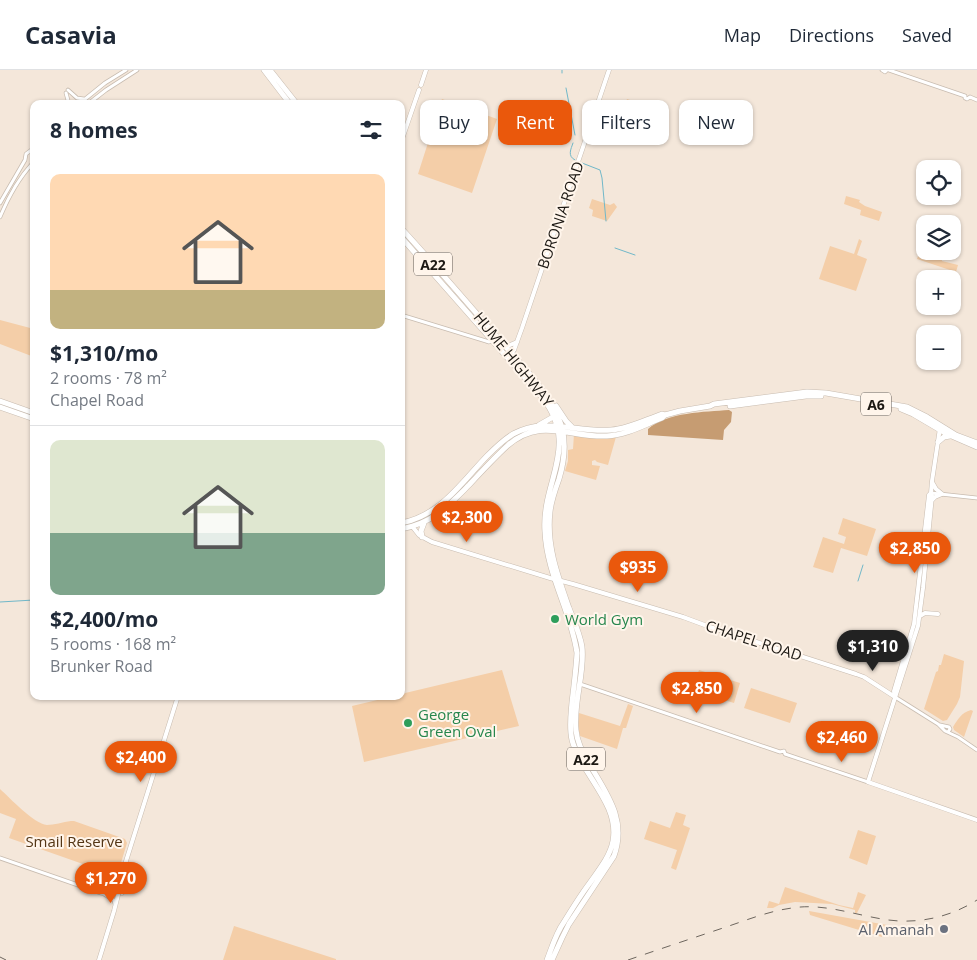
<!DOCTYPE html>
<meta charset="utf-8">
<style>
body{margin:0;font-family:"Open Sans",sans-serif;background:#f2f2f3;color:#1f2937;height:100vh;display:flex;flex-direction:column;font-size:19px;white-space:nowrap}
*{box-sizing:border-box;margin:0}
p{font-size:16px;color:#747a83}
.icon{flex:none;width:28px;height:28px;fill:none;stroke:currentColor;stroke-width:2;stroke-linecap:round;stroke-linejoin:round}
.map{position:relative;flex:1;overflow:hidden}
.drawer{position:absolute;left:30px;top:30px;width:375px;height:600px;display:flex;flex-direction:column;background:#fff;border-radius:10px;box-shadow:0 1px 4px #0004}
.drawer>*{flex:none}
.hud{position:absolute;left:420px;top:30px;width:475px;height:45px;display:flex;gap:10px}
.fabs{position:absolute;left:916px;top:90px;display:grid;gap:10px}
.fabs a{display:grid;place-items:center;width:45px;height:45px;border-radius:10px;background:#fff;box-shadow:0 1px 4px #0004;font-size:25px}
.price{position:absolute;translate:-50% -42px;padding:0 11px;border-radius:18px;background:#ea580c;color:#fff;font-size:16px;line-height:32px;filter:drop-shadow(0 1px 2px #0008)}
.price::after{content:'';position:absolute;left:50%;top:30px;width:15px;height:11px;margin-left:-8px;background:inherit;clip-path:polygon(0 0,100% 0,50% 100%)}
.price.current{background:#222;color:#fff}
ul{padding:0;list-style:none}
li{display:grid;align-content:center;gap:10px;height:265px;padding:0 20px}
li+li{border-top:1px solid #e0e1e3}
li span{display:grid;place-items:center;height:155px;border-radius:10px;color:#555}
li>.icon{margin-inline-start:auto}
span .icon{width:90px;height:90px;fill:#fffc;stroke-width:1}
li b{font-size:21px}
h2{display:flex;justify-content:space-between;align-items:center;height:60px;padding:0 20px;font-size:21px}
.pill{padding:0 18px;border-radius:10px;background:#fff;box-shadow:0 1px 4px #0004;font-size:18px;line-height:45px}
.pill.current{background:#ea580c;color:#fff}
header{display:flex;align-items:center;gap:30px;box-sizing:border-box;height:70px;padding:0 25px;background:#fff;border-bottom:1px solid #e0e1e3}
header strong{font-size:24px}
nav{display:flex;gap:28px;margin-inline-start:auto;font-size:18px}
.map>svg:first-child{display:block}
.green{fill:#f4cea8}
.forest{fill:#c69c72}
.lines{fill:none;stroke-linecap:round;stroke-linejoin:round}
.stream{stroke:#71b8c9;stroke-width:1}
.minor-casing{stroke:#c8bcb0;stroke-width:4.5}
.major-casing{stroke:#c8bcb0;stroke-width:5}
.highway-casing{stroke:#c8bcb0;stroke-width:6}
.minor{stroke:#fff;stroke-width:3}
.major{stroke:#fff;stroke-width:4}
.highway{stroke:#fff;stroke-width:5}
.rail{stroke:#6d665e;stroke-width:1;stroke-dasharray:9 9;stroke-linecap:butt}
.leisure-dot{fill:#2e9e5b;stroke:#fff5eb;stroke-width:2}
.worship-dot{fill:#6b7280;stroke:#fff5eb;stroke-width:2}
.labels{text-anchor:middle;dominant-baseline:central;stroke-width:4;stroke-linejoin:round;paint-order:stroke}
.shield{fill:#fff5eb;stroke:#605a54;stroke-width:1}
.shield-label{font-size:14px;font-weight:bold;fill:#1c1813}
.street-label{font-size:15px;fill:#1c1813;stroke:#fff5eb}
.leisure-label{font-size:15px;fill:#27864d;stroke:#fff5eb;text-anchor:start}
.park-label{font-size:15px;fill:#543615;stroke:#fff5eb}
.worship-label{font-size:15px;fill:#5b616d;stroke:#fff5eb;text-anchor:end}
</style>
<header>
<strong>Casavia</strong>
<nav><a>Map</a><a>Directions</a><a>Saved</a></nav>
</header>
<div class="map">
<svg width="977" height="890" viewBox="0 0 977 890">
<rect width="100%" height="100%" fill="#f4e7da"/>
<path class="green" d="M442,29L497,49L472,123L418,104Z
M627,29L639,33L628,64L616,60Z
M846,126L860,130L859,132L865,136L882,142L879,151L860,145L861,140L844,134Z
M592,129L610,135L614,133L617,137L607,151L592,146L593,140L589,138Z
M925,166V181H941L942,191L958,195L956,202L917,189Z
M859,169L862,171L857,185L867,189L856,221L819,209L830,176L854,184Z
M0,250L34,259V287L0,274Z
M574,364L616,367L608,395L597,392L595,390L592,391V395L600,396L596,410L565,401L568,391V380L573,379Z
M843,448L876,459L867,486L841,478L833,503L813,497L823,467L844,474L846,467L838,464Z
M944,584L964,591L960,627L957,634L947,650L943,651L924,639L936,602L938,601L939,595H941Z
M502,600L519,656L364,692L352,636L394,626H401V624Z
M699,600L740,613L734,633L692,620Z
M751,618L797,633L790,653L744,638Z
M628,634L633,636L626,658H623L617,679L580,666L578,657L579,643L620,656Z
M971,640L973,641L964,667L954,660L953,657C958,649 961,643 971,640Z
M0,719C10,728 34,754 47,755C54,755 63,752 71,751H74L125,769L127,773L117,806L9,768L16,749L0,743Z
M676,742L686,745L683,755L690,758L676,800L671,798L677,780L644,769L650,751L670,758Z
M858,760L876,766L867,795L849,788Z
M785,817L839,835L853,838L858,822L866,825L857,843H855V840L832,834L795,832L779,835L773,838H767L769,831L779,834Z
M809,841L887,855L882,867L810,845Z
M234,856L336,889V890H223Z"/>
<path class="forest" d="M729,340L732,342L731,352L724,360L723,370L648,365V359C667,342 705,342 729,340Z"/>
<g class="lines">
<path class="stream" d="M562,0V3
M566,18L575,65
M573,73C571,79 567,86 575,90
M582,93L600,100L602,108L606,151
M615,178L635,185
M858,511L863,495
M0,532L34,530"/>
<g class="minor-casing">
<path id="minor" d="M882,0L885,2L887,0
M889,0L965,26
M68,20L77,28L84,29
M66,23L69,34
M965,26V28L967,29L970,27
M970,27L977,30
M79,34L105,13L126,0
M88,34L106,20L137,0
M0,133L25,90L26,84L34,78
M0,147C8,128 18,109 32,94
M401,245L486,271L489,272L492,270
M931,423L977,428
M580,614L780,682L784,681L785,684L868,712
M895,627L938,654L945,661L958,667L977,680
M940,655L949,657L950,659L948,662
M0,788L101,823L111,825L115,822
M104,824L114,830L115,834"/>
</g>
<g class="major-casing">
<path id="major" d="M421,15L426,0
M401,72L419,20
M503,274L510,275L517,272
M510,286L514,280L522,258L609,0
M940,358L932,411L931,423L932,426L923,518L918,556L868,712L977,750
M932,430L935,427L942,424L936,419L932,412
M412,456L419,465L432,472L550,508L573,514L683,547L710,557L856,604L864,607L895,627
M920,546L925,543L938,544
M895,627L894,621L914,554L929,425L931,423
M116,819L120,818L122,820V823
M115,820L121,807L178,626
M99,890L114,841L118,825"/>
</g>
<g class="highway-casing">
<path id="highway" d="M264,0L290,34
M270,0L297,34
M401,158C434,194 465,230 496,266C518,291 545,317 558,347C567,366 565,389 559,409C555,420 551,431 550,442C546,475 558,507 569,538C574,551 580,564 582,577C585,603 573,633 576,660C577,673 583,684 590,695C607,724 627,750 614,786L569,854L562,868L552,890
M401,167L542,327C581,377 541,411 545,462C547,505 571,541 577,583C576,600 574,616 572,632C571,645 569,657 572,670C581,704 620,734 613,771C610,787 598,801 589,814C580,826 572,839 564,852C556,863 552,877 547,890
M0,331L34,343
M556,336L566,351L572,357
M730,336L806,326H821
M0,337L34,349
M901,339L913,344L947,364L977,377
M539,355L553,347
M938,372L944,367L950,366
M401,453C440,446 461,413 487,386C495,378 503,370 513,364C546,346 576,363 611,360C628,359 645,350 662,344L665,345L680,341L710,336L714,334L807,322L826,323L907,337L927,347L956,365L977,373
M401,459C433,453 447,437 469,415C481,402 494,388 507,376C541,346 569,368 607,366C627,365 644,355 662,348L665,345
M422,467L421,461L424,453"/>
</g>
<use href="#minor" class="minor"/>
<use href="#major" class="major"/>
<use href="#highway" class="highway"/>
<path class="rail" d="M0,887L6,890
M628,890C660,879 693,868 726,857C747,850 769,841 792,838C822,833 852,844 882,849C915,855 949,848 977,830"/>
</g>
<g class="leisure-dot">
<circle cx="555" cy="549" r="5"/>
<circle cx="408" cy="653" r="5"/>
</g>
<circle class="worship-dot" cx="944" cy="859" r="5"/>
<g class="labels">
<g class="shield">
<rect x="414" y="182.5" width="38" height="23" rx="4"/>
<rect x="861" y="322.5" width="30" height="23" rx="4"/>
<rect x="567" y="677.5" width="38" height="23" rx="4"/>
</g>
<g class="shield-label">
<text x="433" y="194">A22</text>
<text x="876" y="334">A6</text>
<text x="586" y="689">A22</text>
</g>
<g class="street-label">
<text transform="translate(560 145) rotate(-71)">BORONIA ROAD</text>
<text transform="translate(514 289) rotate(51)">HUME HIGHWAY</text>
<text transform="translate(754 570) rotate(18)">CHAPEL ROAD</text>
</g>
<g class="leisure-label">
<text x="565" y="549">World Gym</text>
<text x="418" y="644">George<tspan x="418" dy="17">Green Oval</tspan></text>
</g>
<g class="park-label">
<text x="74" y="771">Smail Reserve</text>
</g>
<g class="worship-label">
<text x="934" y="859">Al Amanah</text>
</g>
</g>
</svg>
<div class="fabs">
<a><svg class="icon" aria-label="locate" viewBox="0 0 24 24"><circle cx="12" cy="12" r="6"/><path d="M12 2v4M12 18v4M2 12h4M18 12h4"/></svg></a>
<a><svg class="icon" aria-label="layers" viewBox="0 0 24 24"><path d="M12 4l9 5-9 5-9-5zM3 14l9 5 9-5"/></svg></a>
<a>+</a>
<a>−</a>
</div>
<b class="price" style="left:467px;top:473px">$2,300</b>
<b class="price" style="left:915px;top:504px">$2,850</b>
<b class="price" style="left:638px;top:523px">$935</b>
<b class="price current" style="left:873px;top:602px">$1,310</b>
<b class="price" style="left:697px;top:644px">$2,850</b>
<b class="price" style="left:842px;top:693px">$2,460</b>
<b class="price" style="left:141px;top:713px">$2,400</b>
<b class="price" style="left:111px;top:834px">$1,270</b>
<div class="hud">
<a class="pill">Buy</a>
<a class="pill current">Rent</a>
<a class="pill">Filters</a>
<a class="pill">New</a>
</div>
<section class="drawer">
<h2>8 homes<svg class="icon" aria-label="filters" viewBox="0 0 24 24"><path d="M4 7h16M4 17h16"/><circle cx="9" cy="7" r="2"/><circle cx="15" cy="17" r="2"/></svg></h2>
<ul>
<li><span style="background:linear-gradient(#ffd9b3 75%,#c2b280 0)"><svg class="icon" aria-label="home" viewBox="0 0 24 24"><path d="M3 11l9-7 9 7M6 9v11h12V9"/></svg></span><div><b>$1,310/mo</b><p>2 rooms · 78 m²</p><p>Chapel Road</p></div></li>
<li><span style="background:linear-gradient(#dfe7d0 60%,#7fa58c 0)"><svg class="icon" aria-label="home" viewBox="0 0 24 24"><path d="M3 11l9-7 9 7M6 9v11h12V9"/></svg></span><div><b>$2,400/mo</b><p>5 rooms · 168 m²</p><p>Brunker Road</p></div></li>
</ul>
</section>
</div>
